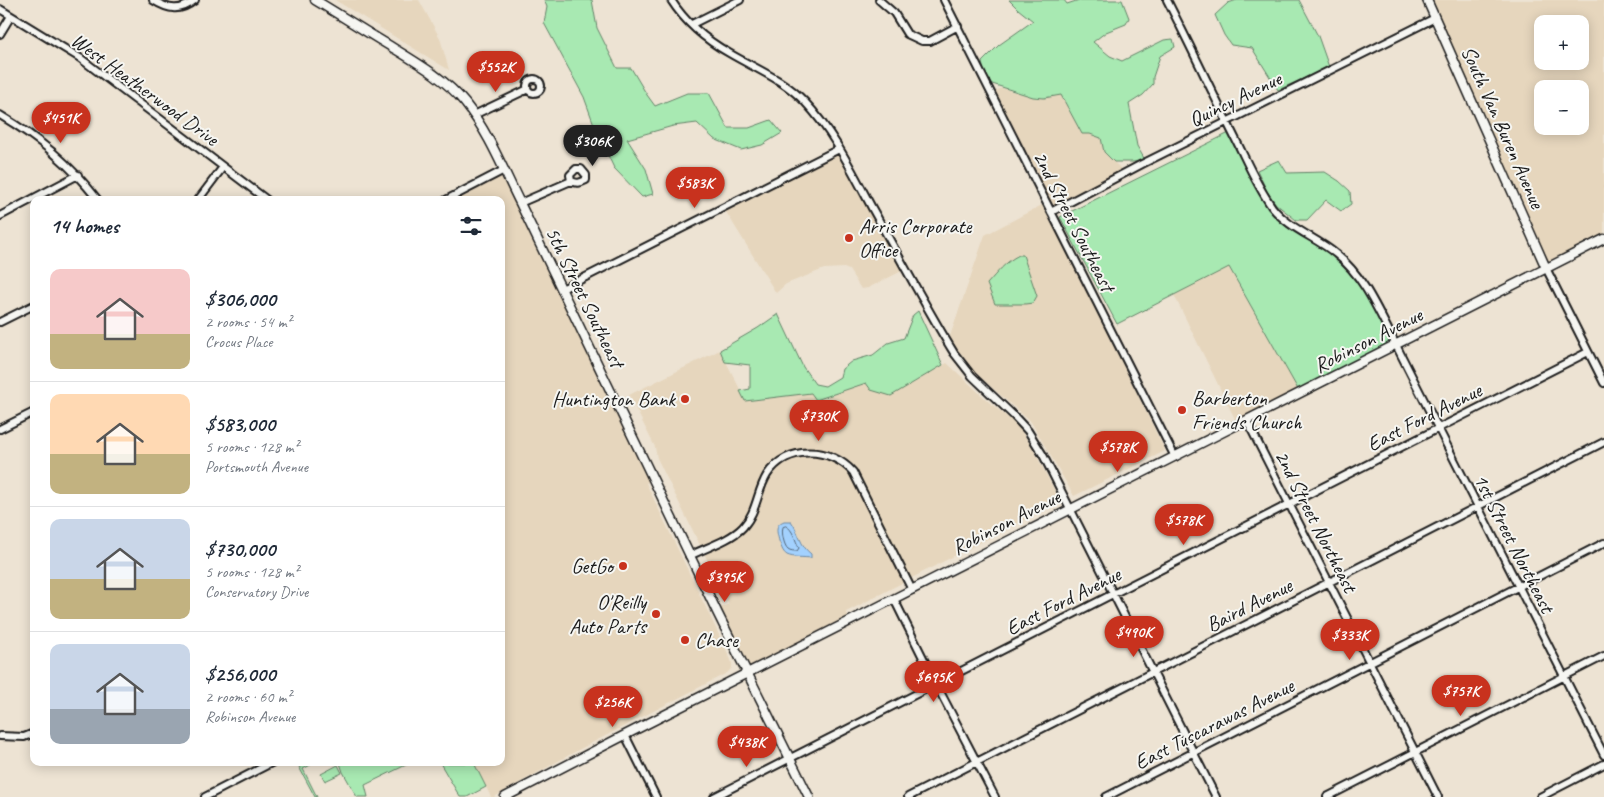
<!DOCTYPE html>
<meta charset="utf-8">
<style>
body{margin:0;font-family:Caveat,sans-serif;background:#f2f2f3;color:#1f2937;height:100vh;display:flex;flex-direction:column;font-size:19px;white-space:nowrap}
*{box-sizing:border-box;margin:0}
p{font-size:16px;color:#747a83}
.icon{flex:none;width:28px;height:28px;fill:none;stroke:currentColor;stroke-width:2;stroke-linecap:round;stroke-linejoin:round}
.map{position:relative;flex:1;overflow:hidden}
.details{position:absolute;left:30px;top:196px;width:475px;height:570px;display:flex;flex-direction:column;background:#fff;border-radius:10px;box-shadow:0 2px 12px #0003}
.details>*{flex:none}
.buttons{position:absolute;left:1534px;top:15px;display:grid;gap:10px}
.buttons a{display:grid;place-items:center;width:55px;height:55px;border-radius:10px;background:#fff;box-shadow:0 2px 12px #0003;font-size:25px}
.price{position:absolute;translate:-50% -42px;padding:0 11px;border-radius:18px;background:#c8321e;color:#fff;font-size:16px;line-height:32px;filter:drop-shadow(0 1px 2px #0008)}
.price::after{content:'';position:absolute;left:50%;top:30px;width:15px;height:11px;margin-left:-8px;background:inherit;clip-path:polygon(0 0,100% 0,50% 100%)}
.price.current{background:#222;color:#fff}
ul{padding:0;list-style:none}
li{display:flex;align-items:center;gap:15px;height:125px;padding:0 20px}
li+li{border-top:1px solid #e0e1e3}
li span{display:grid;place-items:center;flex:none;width:140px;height:100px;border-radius:10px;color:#555}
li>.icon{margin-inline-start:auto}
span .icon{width:60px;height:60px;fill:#fffc;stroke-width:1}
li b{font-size:21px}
h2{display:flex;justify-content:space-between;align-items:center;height:60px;padding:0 20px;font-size:21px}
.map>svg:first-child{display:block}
.built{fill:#e6d6bd;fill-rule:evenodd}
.green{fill:#a8e9b2;stroke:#628267}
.water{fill:#a3d1fe;stroke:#6d89a4}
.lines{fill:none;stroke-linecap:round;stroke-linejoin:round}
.shore{stroke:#526476;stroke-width:1}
.minor-casing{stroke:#1c1c1c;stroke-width:10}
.major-casing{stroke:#1c1c1c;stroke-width:11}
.minor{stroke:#f6f6f2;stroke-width:6}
.major{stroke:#f6f6f2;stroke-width:8}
.poi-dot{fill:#c8321e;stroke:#f6f6f2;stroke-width:2}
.labels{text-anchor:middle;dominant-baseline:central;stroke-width:4;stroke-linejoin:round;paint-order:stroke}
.street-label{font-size:21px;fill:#1c1c1c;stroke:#f6f6f2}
.poi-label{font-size:21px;fill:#1c1c1c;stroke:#f6f6f2;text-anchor:start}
</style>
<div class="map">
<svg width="1604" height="797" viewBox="0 0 1604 797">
<rect width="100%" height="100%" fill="#ede3d3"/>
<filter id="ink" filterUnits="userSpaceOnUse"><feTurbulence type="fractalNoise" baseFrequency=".02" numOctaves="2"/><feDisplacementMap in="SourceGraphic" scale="10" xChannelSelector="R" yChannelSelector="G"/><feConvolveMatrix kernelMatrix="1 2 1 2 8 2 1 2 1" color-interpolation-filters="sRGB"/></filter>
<g filter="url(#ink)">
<path class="built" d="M335,0H419L440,38L449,70Z
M1427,0H1604V239L1546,268ZM1542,24H1580V61H1542ZM1542,89H1580V126H1542Z
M1002,88L1033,97L1044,98L1061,94L1070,112L1090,134L1102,137L1104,152L1125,173L1051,212L991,93Z
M839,149L906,269L868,288L861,289L849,270L844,268L824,269L786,284L776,293L723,207Z
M504,170L653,480L646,483L731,660L732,664V668L727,673L580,749L494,797H491L474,763L501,762V200H446Z
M1042,205L1084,284L1165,451L1074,496L1031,422L966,365L949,339L985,235Z
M1229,267L1300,393L1238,425L1174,295Z
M720,350L746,401L811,393L816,400L866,383L891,395L947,363L989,402L1017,425L1032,447L1060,501L846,612L851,620L747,673L716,610L729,604L657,458L655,447L629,395Z"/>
<path class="green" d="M544,0H592L597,28L617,68H631L647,95L655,106L687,93H709L728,128H749L771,120L782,133L762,145L741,150L714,139L697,123L673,126L627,139L646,169L653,194L642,197L614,168L596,130L584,97L544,23L547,7Z
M1009,0H1064L1067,4L1079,0H1122L1129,18L1126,24L1106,32L1093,42L1110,56L1122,61L1164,40L1173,39L1175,47L1160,56L1153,77V84L1143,95L1129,104L1137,146L1145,160L1133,162H1114L1104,152L1101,138L1090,134H1082L1061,95L1044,98L1033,97L986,82L982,62L999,45L1033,21L1018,9Z
M1237,0H1299L1318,36L1329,67L1278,90L1252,48L1231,45L1224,35L1215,15L1228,3Z
M1229,133L1260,196L1271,209L1320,243L1356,274L1396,345L1300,393L1229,267L1117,324L1060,217Z
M1279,160L1287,173L1325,172L1339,181L1350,191L1351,204L1341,211L1326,200L1307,220H1296L1276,204L1267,191L1257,170Z
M1019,255H1023L1037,296L1033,303L1025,304H995L987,284C997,273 1005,262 1019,255Z
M918,311L943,365L891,396L871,390L866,383L816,400L811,393L745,401L740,391L750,389V365L725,362L720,350L758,328L778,314L803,367L815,384L825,386L840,377L842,369L852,361L873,355L888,343L904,338L913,315Z
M308,763H314L303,769L317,797H315L299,767Z
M340,763V762L410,763L365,785L368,797H357L343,772Z
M440,763H474L486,787L467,797H460Z
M338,765L342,773L325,781L321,774Z"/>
<path class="water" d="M784,521H791C799,532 800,546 811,554V558C804,557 793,558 787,555C782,552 781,545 779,541C777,532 774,525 784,521Z"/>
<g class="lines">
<path class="shore" d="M786,526C793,529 795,540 799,548L797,551C795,551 790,551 788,549C784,546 781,532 783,527Z"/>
<g class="minor-casing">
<path id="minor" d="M153,0C169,10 180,12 195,0
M671,0C685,22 706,40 729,53C756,69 783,79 805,102C834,133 852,171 872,208C899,256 925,306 954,353L972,376L1014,416L1028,431L1043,455L1216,797
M879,0L894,13L907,34L922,41H930L958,26
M944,0L1175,457
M1167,0C1191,47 1213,94 1236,140C1247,162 1257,186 1272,207C1289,229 1316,237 1336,254C1365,277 1379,313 1396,345L1604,755
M0,9L80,58L267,200
M692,24L740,0
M0,34L11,16
M527 86a7 7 0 1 1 14 0a7 7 0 1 1-14 0Z
M0,115C40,139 69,163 98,200
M474,115L526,90
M198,200L223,167
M446,200L504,170
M520,203L571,181C577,184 580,183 586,180V175L581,169H576L570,175L571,181
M1051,212L1142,164L1435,18
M0,216L78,175
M1546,268L1604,383
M562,289L839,149
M0,322L34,305
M1247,421L1438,797
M0,429L34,412
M689,556C705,548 731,540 743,527C757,512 757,491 767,475C787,444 831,447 853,472L912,590
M894,599L936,684L995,797
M625,735L656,797
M0,736L24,737L34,733
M205,797L273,762
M714,797L1588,352
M908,797L1604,442
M1106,797L1604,543
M1327,797L1604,656
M1540,797L1604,764"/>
</g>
<g class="major-casing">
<path id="major" d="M315,0C340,15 365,31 390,46C416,62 446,79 465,103C489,133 503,169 520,203L718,614L809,797
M1427,0L1546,268
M505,797L625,735L1604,239"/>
</g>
<use href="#minor" class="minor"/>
<use href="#major" class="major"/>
</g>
</g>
<g class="poi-dot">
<circle cx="849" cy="238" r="5"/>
<circle cx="685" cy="399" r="5"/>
<circle cx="1182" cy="410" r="5"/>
<circle cx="623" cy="566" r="5"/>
<circle cx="656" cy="614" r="5"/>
<circle cx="685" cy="640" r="5"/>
</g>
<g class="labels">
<g class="street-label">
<text transform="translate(145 89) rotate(36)">West Heatherwood Drive</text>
<text transform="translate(1235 99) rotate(-26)">Quincy Avenue</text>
<text transform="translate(1503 127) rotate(66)">South Van Buren Avenue</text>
<text transform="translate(1074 221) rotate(63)">2nd Street Southeast</text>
<text transform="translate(585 297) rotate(64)">5th Street Southeast</text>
<text transform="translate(1368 340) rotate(-27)">Robinson Avenue</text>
<text transform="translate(1424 417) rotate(-27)">East Ford Avenue</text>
<text transform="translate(1316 521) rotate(63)">2nd Street Northeast</text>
<text transform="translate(1006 522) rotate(-27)">Robinson Avenue</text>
<text transform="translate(1514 543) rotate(63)">1st Street Northeast</text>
<text transform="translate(1063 601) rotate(-27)">East Ford Avenue</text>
<text transform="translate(1249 605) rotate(-27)">Baird Avenue</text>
<text transform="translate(1214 724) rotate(-27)">East Tuscarawas Avenue</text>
</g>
<g class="poi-label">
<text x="859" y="226">Arris Corporate<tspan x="859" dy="24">Office</tspan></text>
<text x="1192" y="398">Barberton<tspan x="1192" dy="24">Friends Church</tspan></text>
<text x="675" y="399" text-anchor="end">Huntington Bank</text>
<text x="613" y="566" text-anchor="end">GetGo</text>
<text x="646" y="602" text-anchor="end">O'Reilly<tspan x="646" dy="24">Auto Parts</tspan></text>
<text x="695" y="640">Chase</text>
</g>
</g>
</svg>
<div class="buttons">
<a>+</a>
<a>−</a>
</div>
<b class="price" style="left:496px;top:93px">$552K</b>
<b class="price" style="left:61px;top:144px">$451K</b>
<b class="price current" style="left:593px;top:167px">$306K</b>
<b class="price" style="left:695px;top:209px">$583K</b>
<b class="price" style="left:819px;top:442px">$730K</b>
<b class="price" style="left:1118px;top:473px">$578K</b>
<b class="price" style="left:1184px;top:546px">$578K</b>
<b class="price" style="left:725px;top:603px">$395K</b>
<b class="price" style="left:1134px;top:658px">$490K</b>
<b class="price" style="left:1350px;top:661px">$333K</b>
<b class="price" style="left:934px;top:703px">$695K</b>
<b class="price" style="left:1461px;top:717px">$757K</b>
<b class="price" style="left:613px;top:728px">$256K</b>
<b class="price" style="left:747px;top:768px">$438K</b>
<section class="details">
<h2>14 homes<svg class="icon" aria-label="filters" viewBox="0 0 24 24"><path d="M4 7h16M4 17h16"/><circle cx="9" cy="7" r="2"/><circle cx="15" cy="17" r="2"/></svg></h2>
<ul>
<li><span style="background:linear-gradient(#f6c9c9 65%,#c2b280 0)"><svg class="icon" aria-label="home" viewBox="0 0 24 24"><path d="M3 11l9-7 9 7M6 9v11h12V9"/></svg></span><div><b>$306,000</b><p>2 rooms · 54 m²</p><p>Crocus Place</p></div></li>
<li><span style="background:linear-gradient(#ffd9b3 60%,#c2b280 0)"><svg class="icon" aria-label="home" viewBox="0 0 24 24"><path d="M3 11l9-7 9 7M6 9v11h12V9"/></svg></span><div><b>$583,000</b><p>5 rooms · 128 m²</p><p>Portsmouth Avenue</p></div></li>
<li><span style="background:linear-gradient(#c9d6e8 60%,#c2b280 0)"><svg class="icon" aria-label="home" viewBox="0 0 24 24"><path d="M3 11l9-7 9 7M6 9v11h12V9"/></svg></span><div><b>$730,000</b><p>5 rooms · 128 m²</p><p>Conservatory Drive</p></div></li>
<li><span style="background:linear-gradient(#c9d6e8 65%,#9aa5b1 0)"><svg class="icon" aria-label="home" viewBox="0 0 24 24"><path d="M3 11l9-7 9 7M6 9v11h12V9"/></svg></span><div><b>$256,000</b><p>2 rooms · 60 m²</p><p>Robinson Avenue</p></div></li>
</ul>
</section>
</div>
